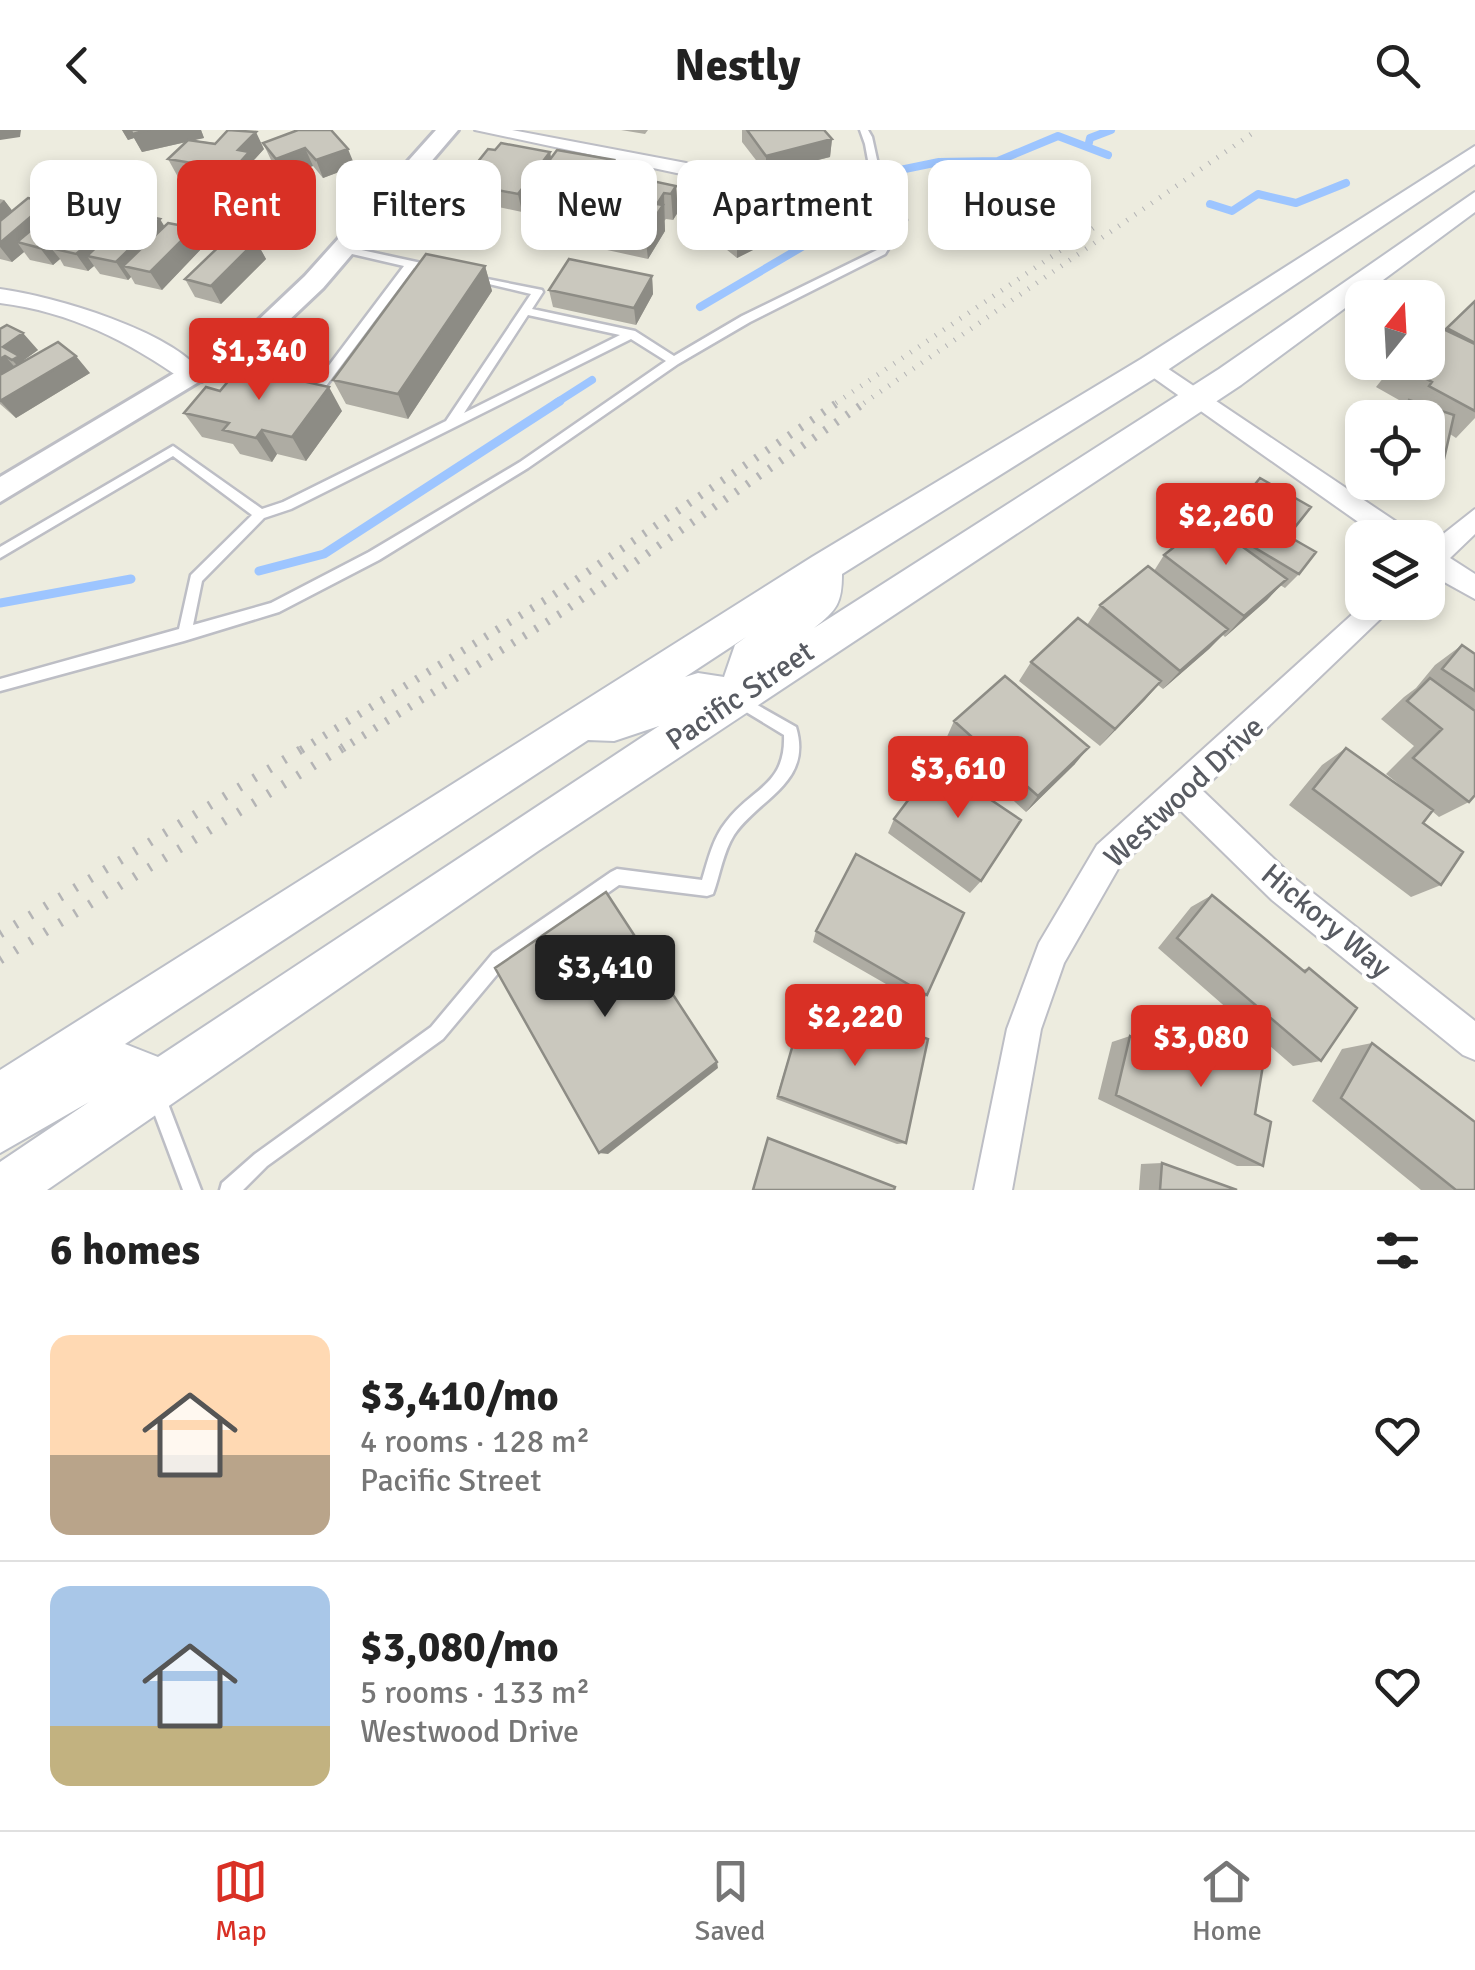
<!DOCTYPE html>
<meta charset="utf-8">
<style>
body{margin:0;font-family:Signika,sans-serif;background:#f6f6f6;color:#222;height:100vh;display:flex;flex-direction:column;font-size:38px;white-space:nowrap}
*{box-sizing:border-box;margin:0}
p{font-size:32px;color:#767676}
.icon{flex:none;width:55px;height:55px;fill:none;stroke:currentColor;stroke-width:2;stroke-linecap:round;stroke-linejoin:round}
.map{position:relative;height:1060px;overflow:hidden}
.side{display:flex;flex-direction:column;background:#fff;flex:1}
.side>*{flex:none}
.banner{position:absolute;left:30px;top:30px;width:1415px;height:90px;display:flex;gap:20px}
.needle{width:65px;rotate:18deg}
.tools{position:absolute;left:1345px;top:150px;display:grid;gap:20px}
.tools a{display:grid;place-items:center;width:100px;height:100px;border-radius:20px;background:#fff;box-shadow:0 5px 15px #0003;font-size:50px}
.price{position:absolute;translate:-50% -85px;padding:0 22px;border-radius:10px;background:#d93025;color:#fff;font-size:32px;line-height:65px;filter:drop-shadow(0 2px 5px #0008)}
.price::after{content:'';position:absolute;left:50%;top:60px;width:30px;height:22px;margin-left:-15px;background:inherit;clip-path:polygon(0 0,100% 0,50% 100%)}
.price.selected{background:#222;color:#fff}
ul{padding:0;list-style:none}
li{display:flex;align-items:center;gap:30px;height:250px;padding:0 50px}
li+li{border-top:2px solid #e0e0e0}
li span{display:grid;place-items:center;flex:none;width:280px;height:200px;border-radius:20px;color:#555}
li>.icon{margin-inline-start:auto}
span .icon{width:120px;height:120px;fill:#fffc;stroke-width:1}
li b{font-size:42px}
h2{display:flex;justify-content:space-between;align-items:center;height:120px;padding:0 50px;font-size:42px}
.pill{padding:0 35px;border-radius:20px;background:#fff;box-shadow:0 5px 15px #0003;font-size:35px;line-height:90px}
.pill.selected{background:#d93025;color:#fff}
header{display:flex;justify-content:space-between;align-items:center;height:130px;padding:0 50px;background:#fff;font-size:45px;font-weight:700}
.tabs{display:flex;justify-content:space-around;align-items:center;height:140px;border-top:2px solid #e0e0e0;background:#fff;font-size:28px;color:#767676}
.tabs a{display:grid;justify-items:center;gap:5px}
.tabs .selected{color:#d93025}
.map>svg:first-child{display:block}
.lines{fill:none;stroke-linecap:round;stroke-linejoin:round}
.stream-far1{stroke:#9dc5ff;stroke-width:8}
.stream{stroke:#9dc5ff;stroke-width:9}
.service-casing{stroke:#bdbec5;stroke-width:5}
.minor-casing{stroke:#bdbec5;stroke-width:4}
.tertiary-casing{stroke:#bdbec5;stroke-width:6}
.secondary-casing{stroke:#bcbfc7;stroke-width:4}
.service{fill:#fff;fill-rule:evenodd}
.minor{fill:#fff;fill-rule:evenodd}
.tertiary{fill:#fff;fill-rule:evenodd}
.secondary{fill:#fff;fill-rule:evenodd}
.rail-far2{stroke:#b4b4b5;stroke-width:5;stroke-dasharray:1 9;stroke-linecap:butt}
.rail-far1{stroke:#b4b4b5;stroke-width:8;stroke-dasharray:2.5 11;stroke-linecap:butt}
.rail{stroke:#b4b4b5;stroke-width:9;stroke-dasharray:2.5 15;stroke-linecap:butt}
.wall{fill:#aeaca3}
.shaded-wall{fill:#8d8c85}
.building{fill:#cac8be;stroke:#8d8c85;stroke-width:2.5}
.labels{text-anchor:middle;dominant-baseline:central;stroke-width:8;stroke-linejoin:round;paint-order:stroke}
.street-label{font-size:30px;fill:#585b62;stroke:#fff}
</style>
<header><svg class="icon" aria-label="back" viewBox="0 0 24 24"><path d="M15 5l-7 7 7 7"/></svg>Nestly<svg class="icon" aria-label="search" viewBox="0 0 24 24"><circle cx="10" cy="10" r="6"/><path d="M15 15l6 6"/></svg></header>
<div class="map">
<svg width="1475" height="1060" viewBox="0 0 1475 1060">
<rect width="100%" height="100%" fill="#edecdf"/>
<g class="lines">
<path class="stream-far1" d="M1088,17L1090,8L1111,0
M900,40L939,32L998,31L1058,6L1108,25
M1210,74L1232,81L1258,64L1296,73L1346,53
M700,177L834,98L856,34
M556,273L592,250"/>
<path class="stream" d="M259,441L324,424L560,271
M0,473L131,449"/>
<g class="service-casing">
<path id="service" d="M860,0H868L872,7L883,57L906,90L885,124L750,192L678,234L528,338L379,430L279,482L184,511L0,561V549L179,499L191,445L252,385L173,326L0,428V417L173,316L262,379L283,372L446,291L531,164L472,150V146L542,160L543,162L532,179L635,201L674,226L742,186L877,120L896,90L873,57L865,14ZM528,185L620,205L464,283ZM631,209L666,231L520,332L369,422L271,473L193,495L202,451L264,388L291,379Z
M343,116L435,136L440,139L435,142L414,138L320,264H312V258L404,136L339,121L338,119Z
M738,564L796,597C813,653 759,668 734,705C723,722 720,745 713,764L707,766L619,755L505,835L443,909L267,1036L243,1060H220L222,1053L255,1024L431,897L493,823L611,742L617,739L702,750C708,730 713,708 726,692C751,658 786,656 784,605L733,574L731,570L733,566Z
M156,955L162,958L201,1060H183L147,964L150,958Z"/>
</g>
<g class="minor-casing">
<path id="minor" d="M475,0H512L686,33L695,39L686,45Z
M0,159C53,166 174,201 205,246L202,252H186C128,211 71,182 0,173Z
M1152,228L1410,401L1413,408H1381L1144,241V231Z
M1475,379V404L1450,428L1475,444V469L1428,443V416Z
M1366,472H1398L1202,660L1294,748L1475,891V930L1463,925L1272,770L1180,680L1119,737L1064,833L1041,899L1012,1060H974L1007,899L1039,813L1097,715Z"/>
</g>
<g class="tertiary-casing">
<path id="tertiary" d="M436,0H458L323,158L268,210L0,372V347L250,198L305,146Z"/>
</g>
<g class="secondary-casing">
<path id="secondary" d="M1475,16V34L1163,243L842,444C842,473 837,480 814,498L1219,239L1475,62V82L1241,255L538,721L47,1060H0V1032L89,972L0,1023V940L812,427L1141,229ZM746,507L735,515L724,547L698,543L685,547ZM659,596L158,927L125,914L588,610L614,611Z"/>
</g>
<use href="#service" class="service"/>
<use href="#minor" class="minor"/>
<use href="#tertiary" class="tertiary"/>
<use href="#secondary" class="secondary"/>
<path class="rail-far2" d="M836,273L1098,95
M864,273L1257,0"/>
<path class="rail-far1" d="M301,620L552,466L840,271
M340,620L563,482L867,271"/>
<path class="rail" d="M0,804L305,617
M0,830L344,617"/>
</g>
<path class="wall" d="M122,0H201L204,8L192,10L264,19L253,31L258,40L242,57L178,47L168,29L186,12L142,22L134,8L128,10Z
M295,0H331L355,36L323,48L313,36L284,46L271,30L263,13L295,1Z
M621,0H648L645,4Z
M742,0H824L832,9L830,27L766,43L742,12Z
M495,20L550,22L551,28L614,30L617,54L676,56L678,82L673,90L666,89L664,91L665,101L648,129L589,116L586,99L532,88L529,73L522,82L466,70L461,53Z
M702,58L801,71L799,97L737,128L711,107L710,90L703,84Z
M0,69L4,70L12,81H128L130,85L164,96L204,116L162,160L135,154L131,147L128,150L100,144L94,136L88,141L64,136L60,129L53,135L30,130L24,122L12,132L0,129Z
M256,111L266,129L221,174L195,167L185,149Z
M485,136L492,161L408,289L346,274L333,250Z
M652,146L653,164L636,195L553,177L549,160Z
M1475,171V288L1456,308L1450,304L1444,329L1428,345V288H1362L1371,277L1395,286L1406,274L1376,257L1396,232L1445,200Z
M0,199L38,220L24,230L90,243L16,288L0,274Z
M220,261L342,281L306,331L277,324L272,332L240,324L233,314L202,307L184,283Z
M1362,288V321L1350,317L1357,294Z
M1260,348L1299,444L1285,458L1280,455L1267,470L1225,507L1223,505L1209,519L1163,559L1158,555L1100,616L1019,551L1031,532L1087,495L1100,475L1154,441L1164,425L1219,399Z
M1462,515L1475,524V665L1469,672L1439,687L1432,681L1423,693L1441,755L1411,767L1289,675L1322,635L1346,618L1416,668L1386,644L1414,616L1381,589L1404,567L1416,558L1435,535Z
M954,591L1075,634L1026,682L946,609Z
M894,689L981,751L970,763L888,703Z
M1212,765L1302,840L1309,838L1321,931L1293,936L1158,818L1191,777Z
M816,801L927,865L919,873L813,812Z
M807,866L906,1013L897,1014L776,969Z
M1186,893L1255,984L1263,1036H1237L1098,969L1112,912L1130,906L1161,920L1166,899Z
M1372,913L1475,1060H1421L1312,971L1342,919Z
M1162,1033L1237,1060H1139L1141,1034Z"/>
<path class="shaded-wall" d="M0,0H21L20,7L0,10Z
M122,0H201L204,8L142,22L134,8L128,10Z
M256,2L264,19L253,31L258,40L242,57L233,40L238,20Z
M832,9L830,27L766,43V26Z
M305,18L313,36L284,46L276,29Z
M348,19L355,36L323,48L316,30Z
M550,22L553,40L526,62L529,73L522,82L518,64Z
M614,30L617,56L590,91L587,74Z
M676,56L678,82L673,90L671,64Z
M664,63L665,101L648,129L645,103L657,74Z
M4,70L18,88L0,103V74Z
M801,71L799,97L737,128V102Z
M48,72L61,90L17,112L24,122L12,132L0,117V113Z
M89,75L101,93L51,118L60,129L53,135L40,118Z
M128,81L139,99L87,126L94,136L88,141L76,124Z
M160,89L171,107L123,136L131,147L128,150L116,132Z
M194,98L204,116L162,160L150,142Z
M256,111L266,129L221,174L211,156Z
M485,136L492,161L408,289L398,264Z
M652,146L653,164L636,195L634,178Z
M23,203L38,220L24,230L28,247L12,230L3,217Z
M5,226L20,243L0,257V229Z
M76,226L90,243L16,288L0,271Z
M329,257L342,281L306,331L292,307Z
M262,300L277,324L272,332L256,308Z
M1287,449L1267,470L1225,507L1244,486Z
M1228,499L1209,519L1163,559L1180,541Z
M1161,551L1145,570L1100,616L1115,599Z
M1089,617L1075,634L1026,682L1038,666Z
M717,932L718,938L608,1024L599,1023Z"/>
<path class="building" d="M131,0H150L132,4Z
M228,0L256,2L238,20L249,22L233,40L168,29L188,10L215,14Z
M298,0H331L348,19L316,30L305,18L276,29L263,13Z
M747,0H824L832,9L766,26Z
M501,13L550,22L518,64L461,53L488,19L495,20Z
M557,20L614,30L587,74L526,62Z
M751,35L801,71L737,102L710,81L724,75L702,58Z
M624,45L676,56L671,64L664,63L657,74L663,75L645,103L585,90L610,53L618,54Z
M28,68L48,72L0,113V91Z
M67,70L89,75L40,118L17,112Z
M99,75L128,81L76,124L51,118Z
M132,83L160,89L116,132L87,126Z
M168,93L194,98L150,142L123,136Z
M231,105L256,111L211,156L185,149Z
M426,124L485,136L398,264L333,250Z
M569,129L652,146L634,178L549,160Z
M1475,171V213L1447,198Z
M7,195L23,203L3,217L19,226L12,230L5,226L0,229V199Z
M1435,195L1475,214V281L1429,256L1432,252L1396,233L1428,232V202Z
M58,212L76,226L0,271V245Z
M240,237L329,257L292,307L262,300L256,308L223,300L229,293L184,283L206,257L220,261Z
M1409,270L1454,285L1444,329L1428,323V288H1404Z
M1371,277L1400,288H1368Z
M1260,348L1311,377L1288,406L1316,422L1299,444L1220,397Z
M1207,391L1287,449L1244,486L1164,425Z
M1148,436L1228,499L1180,541L1100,475Z
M1078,488L1161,551L1115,599L1031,532Z
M1462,515L1475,524V561L1442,539Z
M1005,546L1089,617L1038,666L954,591Z
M1430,548L1475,581V665L1469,672L1413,628L1442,599L1407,571Z
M1346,618L1433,680L1423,693L1463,722L1441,755L1313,659Z
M936,633L1021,690L981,751L894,689Z
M856,724L964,783L927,865L816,801Z
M606,762L717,932L599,1023L495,838Z
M1212,765L1305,842L1309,838L1357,878L1321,931L1177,808Z
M807,866L928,909L906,1013L778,966Z
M1186,893L1264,929L1255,984L1271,992L1263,1036L1116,965L1130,906L1178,929Z
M1372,913L1475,992V1060H1456L1341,968Z
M768,1008L895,1057L894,1060H753Z
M1162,1033L1237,1060H1160Z"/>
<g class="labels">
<g class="street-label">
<text transform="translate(740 566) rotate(-34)">Pacific Street</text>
<text transform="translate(1184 662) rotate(-43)">Westwood Drive</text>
<text transform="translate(1326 791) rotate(40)">Hickory Way</text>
</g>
</g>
</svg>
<div class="tools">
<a><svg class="needle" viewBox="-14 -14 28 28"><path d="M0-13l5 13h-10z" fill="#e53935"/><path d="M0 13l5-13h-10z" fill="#767676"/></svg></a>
<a><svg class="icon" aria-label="locate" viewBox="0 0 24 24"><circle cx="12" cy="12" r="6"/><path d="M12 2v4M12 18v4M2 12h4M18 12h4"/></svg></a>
<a><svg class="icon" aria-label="layers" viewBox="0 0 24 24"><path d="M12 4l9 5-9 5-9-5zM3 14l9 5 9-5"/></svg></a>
</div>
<b class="price" style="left:259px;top:273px">$1,340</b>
<b class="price" style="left:1226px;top:438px">$2,260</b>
<b class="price" style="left:958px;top:691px">$3,610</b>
<b class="price selected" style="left:605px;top:890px">$3,410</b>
<b class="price" style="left:855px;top:939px">$2,220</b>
<b class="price" style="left:1201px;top:960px">$3,080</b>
<div class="banner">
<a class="pill">Buy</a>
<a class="pill selected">Rent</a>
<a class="pill">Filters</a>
<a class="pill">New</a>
<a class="pill">Apartment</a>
<a class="pill">House</a>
</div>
</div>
<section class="side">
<h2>6 homes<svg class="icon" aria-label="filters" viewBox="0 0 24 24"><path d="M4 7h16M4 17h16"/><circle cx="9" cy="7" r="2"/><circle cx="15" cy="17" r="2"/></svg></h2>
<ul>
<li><span style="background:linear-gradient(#ffd9b3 60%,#b9a48a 0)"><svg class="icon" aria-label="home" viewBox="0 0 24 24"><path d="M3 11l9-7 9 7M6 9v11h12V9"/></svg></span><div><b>$3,410/mo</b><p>4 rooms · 128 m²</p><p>Pacific Street</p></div><svg class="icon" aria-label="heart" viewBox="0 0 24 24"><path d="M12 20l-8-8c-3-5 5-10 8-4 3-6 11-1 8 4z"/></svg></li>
<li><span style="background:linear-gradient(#a9c7e8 70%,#c2b280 0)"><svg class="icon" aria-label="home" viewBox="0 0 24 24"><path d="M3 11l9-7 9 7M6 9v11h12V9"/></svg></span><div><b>$3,080/mo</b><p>5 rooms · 133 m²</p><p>Westwood Drive</p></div><svg class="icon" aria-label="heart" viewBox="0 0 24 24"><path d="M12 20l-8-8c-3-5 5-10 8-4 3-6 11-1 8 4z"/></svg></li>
</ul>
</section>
<nav class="tabs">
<a class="selected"><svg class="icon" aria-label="map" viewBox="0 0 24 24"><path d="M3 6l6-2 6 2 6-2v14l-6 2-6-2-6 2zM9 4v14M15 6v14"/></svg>Map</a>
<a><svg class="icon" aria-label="saved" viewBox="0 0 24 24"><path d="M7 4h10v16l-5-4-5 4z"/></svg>Saved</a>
<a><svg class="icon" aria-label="home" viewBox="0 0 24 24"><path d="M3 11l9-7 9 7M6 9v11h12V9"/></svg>Home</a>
</nav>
